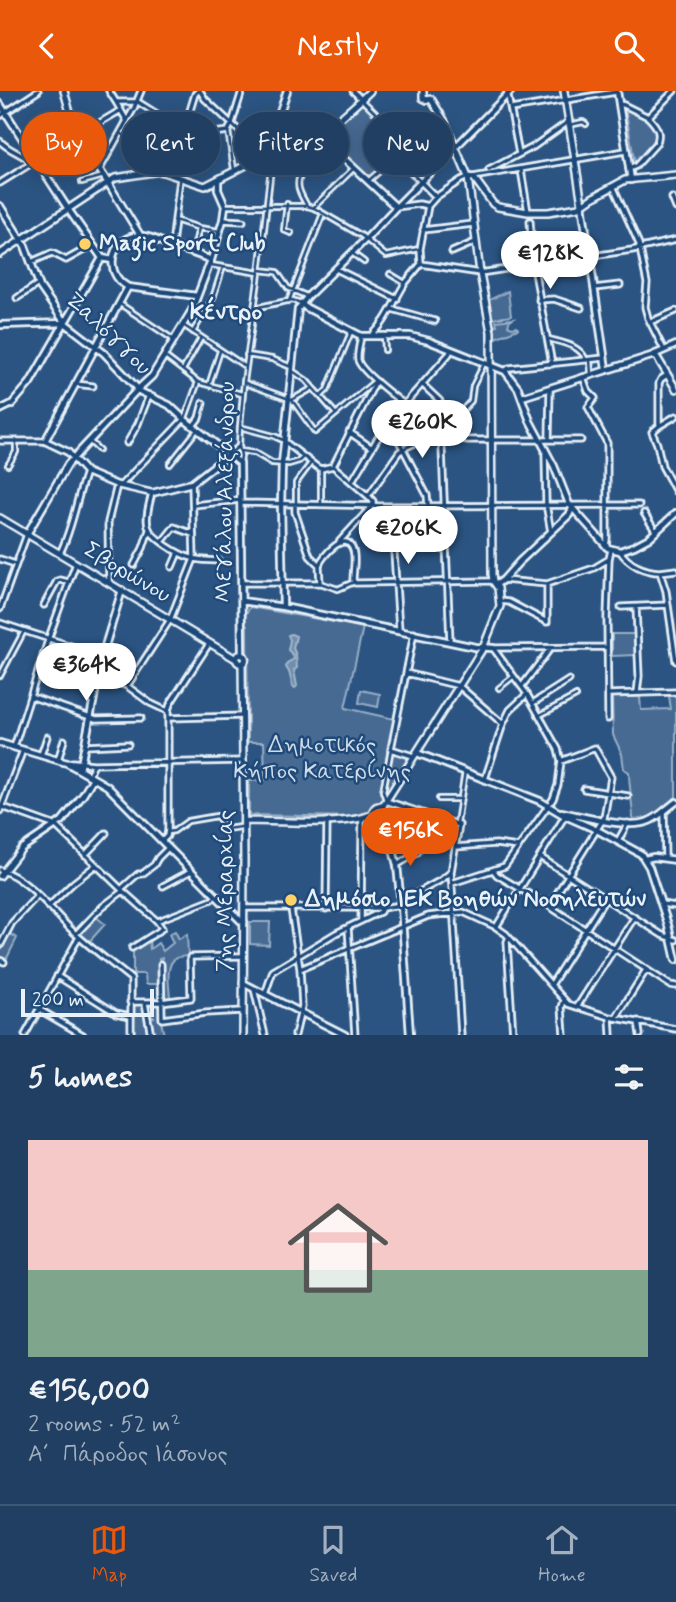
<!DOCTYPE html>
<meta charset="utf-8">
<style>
body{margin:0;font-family:Mynerve,sans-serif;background:#2d4a6b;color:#f1f3f6;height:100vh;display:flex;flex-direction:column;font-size:26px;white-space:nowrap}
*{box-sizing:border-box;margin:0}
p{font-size:23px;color:#a2afbe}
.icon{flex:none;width:38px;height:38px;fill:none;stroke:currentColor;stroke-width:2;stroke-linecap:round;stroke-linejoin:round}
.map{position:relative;height:944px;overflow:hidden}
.side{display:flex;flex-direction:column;background:#203f62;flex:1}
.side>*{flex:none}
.guide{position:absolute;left:21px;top:21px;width:635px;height:63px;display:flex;gap:14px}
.scale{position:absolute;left:21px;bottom:18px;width:133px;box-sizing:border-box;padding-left:7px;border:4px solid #e8f1f8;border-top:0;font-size:19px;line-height:24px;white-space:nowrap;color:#e8f1f8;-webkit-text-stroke:5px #1f4a7a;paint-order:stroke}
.price{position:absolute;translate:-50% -60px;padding:0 16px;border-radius:24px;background:#fff;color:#222;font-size:23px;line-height:46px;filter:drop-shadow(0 2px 4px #0008)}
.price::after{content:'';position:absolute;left:50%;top:42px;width:21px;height:16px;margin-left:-10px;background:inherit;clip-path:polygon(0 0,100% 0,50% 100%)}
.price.on{background:#ea580c;color:#fff}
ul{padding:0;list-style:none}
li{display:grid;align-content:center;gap:14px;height:371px;padding:0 28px}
li span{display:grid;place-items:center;height:217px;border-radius:0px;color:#555}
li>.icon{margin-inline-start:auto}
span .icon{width:126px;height:126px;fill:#fffc;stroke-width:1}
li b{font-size:30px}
h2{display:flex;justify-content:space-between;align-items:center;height:84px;padding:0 28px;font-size:30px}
.pill{padding:0 24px;border-radius:32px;background:#203f62;box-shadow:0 4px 18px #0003,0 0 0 2px #3d5877;font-size:24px;line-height:63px}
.pill.on{background:#ea580c;color:#fff}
header{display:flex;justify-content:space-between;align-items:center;height:91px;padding:0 28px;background:#ea580c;color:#fff;font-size:32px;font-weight:600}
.dock{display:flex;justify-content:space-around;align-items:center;height:98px;border-top:2px solid #3d5877;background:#203f62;font-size:19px;color:#a2afbe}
.dock a{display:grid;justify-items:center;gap:4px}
.dock .on{color:#ea580c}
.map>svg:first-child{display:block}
.green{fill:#476b93;stroke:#98aec6;stroke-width:2}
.water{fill:#708ead;stroke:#a0b6cb;stroke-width:2}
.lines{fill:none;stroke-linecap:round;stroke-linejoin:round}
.pedestrian-casing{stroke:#e8f1f8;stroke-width:8}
.minor-casing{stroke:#e8f1f8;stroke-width:9}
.tertiary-casing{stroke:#e8f1f8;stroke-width:10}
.secondary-casing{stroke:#e8f1f8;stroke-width:10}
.pedestrian{stroke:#1f4a7a;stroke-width:2.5}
.minor{stroke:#1f4a7a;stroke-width:3.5}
.tertiary{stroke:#1f4a7a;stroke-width:4.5}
.secondary{stroke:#1f4a7a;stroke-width:5}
.poi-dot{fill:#ffd166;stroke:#1f4a7a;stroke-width:2.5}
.labels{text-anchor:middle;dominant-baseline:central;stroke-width:5;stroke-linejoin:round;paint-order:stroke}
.poi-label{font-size:23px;font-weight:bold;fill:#e8f1f8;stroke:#1f4a7a;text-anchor:start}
.street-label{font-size:23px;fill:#e8f1f8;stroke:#1f4a7a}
.park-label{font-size:23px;fill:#d0dde9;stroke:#1f4a7a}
.neighbourhood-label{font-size:24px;font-weight:bold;fill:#e8f1f8;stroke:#1f4a7a}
</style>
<header><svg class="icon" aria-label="back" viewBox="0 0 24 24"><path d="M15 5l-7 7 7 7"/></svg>Nestly<svg class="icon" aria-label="search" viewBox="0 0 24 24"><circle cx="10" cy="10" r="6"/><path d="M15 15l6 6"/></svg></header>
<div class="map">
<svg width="676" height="944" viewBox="0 0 676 944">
<rect width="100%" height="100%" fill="#2b5482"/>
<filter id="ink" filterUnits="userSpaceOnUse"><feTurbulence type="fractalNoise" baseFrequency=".0143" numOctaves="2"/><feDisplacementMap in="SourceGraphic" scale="14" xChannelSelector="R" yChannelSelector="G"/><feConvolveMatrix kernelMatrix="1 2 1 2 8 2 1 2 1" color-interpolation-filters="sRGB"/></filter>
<g filter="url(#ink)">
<path class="green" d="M361,10L407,55L369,87L324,45Z
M625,16L647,28L657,39V52L635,74Z
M508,200L511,225L492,228L489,209Z
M513,228L509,231L508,235L512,237L517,236L518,238L495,247L493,235L497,234L496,230Z
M250,516L363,536L345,617L394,628L387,661L408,667L379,713L361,726L249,724V690L265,689L264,651H248L247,535L245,534V524Z
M612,543H636L637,564L612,565Z
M361,599L380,603L378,616L359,612Z
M669,605H676V707C661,716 652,731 633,730C633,713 629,698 629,681L624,678L622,663L613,644L612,606H640L641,619L671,618Z
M95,825L105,833L89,851L79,842Z
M250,831H270L269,854L250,853Z
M175,840L179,848L187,843L188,865C187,865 177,866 176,867C165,873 169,895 170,906L164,907L162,867L159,868L160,893H146L145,883H133V858L149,848L150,858L158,852L163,860L173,852L169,843Z
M8,842L17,847L5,871L0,868V858Z
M144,912L145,924L147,927L155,926H150L149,914L159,913L160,926L164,944H134L132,913Z"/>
<path class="water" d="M291,543L296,545L293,557L296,564L297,577L294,579L297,595L295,597L293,596L289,581L286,576L287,572L294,568L293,564L288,559L290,549L288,544Z"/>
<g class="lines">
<g class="pedestrian-casing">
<path id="pedestrian" d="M361,8L409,55
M277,34L307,33L317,44
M569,34L583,31L586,33
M228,40L234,78
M121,42L142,59L161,78
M42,66C55,76 77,74 91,65
M396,67L421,91
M368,90L435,33L444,29
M82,91L104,85
M287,113L284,139L291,142
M225,115H307L314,117L362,145L386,165L419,158
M307,115C302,105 295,96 300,85L328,54
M314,116L354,77
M175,129L199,137L219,140
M193,161L199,137
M352,162L364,171
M211,174L259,182
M260,179L277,181L288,197L306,205
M390,183L405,192
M289,210L322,125
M120,213L174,249
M254,217L292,209L301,212
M183,234L246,276
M193,241L213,207L223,176
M384,244L385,259
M549,248C563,252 580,254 586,269
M247,264L272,268L291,276
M164,265L198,291L242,303
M590,269L591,283
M183,279L201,247
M291,279L306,289L336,323
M245,292L292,309L315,341L375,290
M209,294L220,260
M321,305L327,299L351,241
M292,309L313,297
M441,313L458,324L471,310L473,295L485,271
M185,327L198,291
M240,336L274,345L283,349
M89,350L99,359
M403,358L416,352
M227,360H233L239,355
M241,360L255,362L272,372L289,373L299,370L303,366
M240,372L241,365L239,355L240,336L244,291L259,182L272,68
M170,373L197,339
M8,374L16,361V350
M296,412V392L311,372
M321,414V379
M360,428L383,455L393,446
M320,492L338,498L354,491
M0,585L24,540
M499,597L514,585
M540,624L576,605
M439,708H460
M386,709L383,700L391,658
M457,732L465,680
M168,741L174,740L188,730L217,725L226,738L241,736
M157,830L211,809L215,806"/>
</g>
<g class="minor-casing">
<path id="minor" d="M109,0L116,11H138L184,40
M200,0L205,8L264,63
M353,0L361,8
M507,0L519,63
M116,11L127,30
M619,13L624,14L648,26
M511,18L616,1
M0,25L38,0
M181,49L195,3L198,0
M0,50C9,60 22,62 32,72
M35,64V38L45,31
M100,78L134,17L141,0
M629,78L636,75L656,53C662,42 656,34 648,26L674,0
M489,79L533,56L568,31
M521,79L528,121
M160,80L181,49L193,45L228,40L232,32L242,0
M473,86L625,60
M421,91L436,106
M0,92L40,67L121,19
M613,95L639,153L647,192L645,216L648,227L664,259
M672,107L676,117
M396,116L419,113L428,115
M223,129L243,130
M530,130L533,171L552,273
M423,139L473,133
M172,154L180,87
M452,161L475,151
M31,171L52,162L66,169L93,154
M421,173L480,182L632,159L676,149
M336,178L397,208
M594,197L620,194
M17,207L38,193
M539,209L554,208L581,217
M392,218L435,230
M650,231L676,220
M361,245C360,252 357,262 358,269C360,280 395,306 404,313
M371,245C388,230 394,209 406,191C411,185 416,179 421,173L420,158L428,115L436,106L461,89L468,86
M505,280L509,277L604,267
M583,286L588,300L595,307L588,316L607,352V447L606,456
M75,293L93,295
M422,293L440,310L450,550
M676,325L659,335L652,341L657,353L662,375L676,401
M389,331L427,404L428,414
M659,333V292L661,288L667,284
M193,335L199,327L203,312
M349,341L372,357
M462,348L468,349H581
M549,349L550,297
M0,350H45
M284,350L317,376L321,378L333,375
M127,352L138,333L149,304
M545,361L546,413L551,441
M333,375L376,290
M333,375L368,405L373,410V414
M352,390L385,335L449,263L451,259
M120,395L184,328
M152,402C150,411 145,425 148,435C151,447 179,464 192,467C200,470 210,469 219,470
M368,405L399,361L402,359
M240,412L387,415L639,414
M193,414L240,409
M387,415L393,446L399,539
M644,422L656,441
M162,451L174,436L193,443
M339,451L373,414
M620,460C628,473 645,481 660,481L666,500L676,570
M60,462C73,436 76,409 86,381
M0,468L15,473
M134,474L143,457L149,439
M319,474C323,464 346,438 353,459C356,467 353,480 353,489L355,492L493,490
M172,476L178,462
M660,481L676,479
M503,489L547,493L594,477L609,468L611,459
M109,492L108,431L117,394
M242,492H320L319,474L310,465L295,421V414
M500,510L509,511L547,531V494
M44,514L57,490L60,489L68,491
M621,516L668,514
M636,516L639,585L637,602
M0,518L27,443
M0,532L102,565
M493,557L607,556
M406,582L459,595L503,633
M98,584L127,595L150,612L167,620
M127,595L170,529L194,468L192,392
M522,595L550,558
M608,603L676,601
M30,605L96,628L141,627
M533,612L569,589
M168,627L243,625
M608,628L607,526L609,468
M85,655L128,653
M14,656L49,546L76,472
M41,664L47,646
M413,665L391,658L414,542
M58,669L64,649
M73,671L94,673L243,670
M89,685L94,673
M485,688L503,633L510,619L526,604
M584,698L628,705
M386,710L459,734L451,781L461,944
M0,715L56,735L123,800L157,830L162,837L159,840L132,857
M0,720L23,659
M664,720L665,767
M162,750L167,745L168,739V620L170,613L209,553
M618,750L628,732
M455,756L496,753L519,756
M85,764L106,742
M540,766L662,844L676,849
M397,774L417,762L430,725
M0,779C31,788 55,825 79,846C96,861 114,874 131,888V944
M494,780L497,784L549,815L670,894L676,895
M452,792L505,775L553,708L558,694L561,670L558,658L527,603L493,557
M163,795L191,780
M121,798L138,783H142L154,774L158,767L168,757
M401,811L441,789L450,782
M661,813L676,815
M549,815L604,727L611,686L595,657L561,670
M48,816L73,792L96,774
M244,817H382L401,814
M291,818L300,878L302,915L295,944
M326,818L327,730
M361,829L362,728
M348,836L355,944
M496,836L565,725
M76,843L102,816L123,800
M509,846L507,851L513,944
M0,855L12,832L37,805
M0,869L4,871
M161,873L162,928L206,922L243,920
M300,878L428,825L463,821L496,836L506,843L568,913L610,926L676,938
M57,885L116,922L130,925
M551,894L605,808
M254,898L265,944
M265,903L273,880L336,842L380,821L382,817
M130,911H161L191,907L190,866L242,865
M145,912L151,944
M577,916L634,827
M40,919L83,944
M610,926L611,944
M616,927L646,879
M638,930L640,944
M25,944L79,846
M564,944L562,916L564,910"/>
</g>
<g class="tertiary-casing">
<path id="tertiary" d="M617,0L631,89
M0,13L68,118L102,167L112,169
M323,41V48L396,116
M108,92L140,144
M582,113L606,278
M0,115L25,155L40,196L65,232L104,262L141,301L169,314L184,328L240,372L242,564
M128,196L45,350L68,361L86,381L117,394L152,402L192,392L228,364
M197,205L128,196C100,181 113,141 143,145C152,146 161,151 170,154C183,159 197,163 211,169
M301,212L305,216L361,245H410L429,250L505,280L518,297L530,330L554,375L569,413L608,457L620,460L634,455L649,447L676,422
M0,234L65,232
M655,263L676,298
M522,306L651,265L676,254
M0,319L12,313L30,292L102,167
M27,443L68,373L138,298L152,285L192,219L211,169L223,129L225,115L218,99V89
M497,493L503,489L519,471L569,424L572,418
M242,510L283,516L475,556L493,557
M283,516L281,414L282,373L298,218L307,206L366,148L396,116L511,0
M0,652L67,672C74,671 77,672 80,679
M417,662L540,710L565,725L597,739L641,763L649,776L668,834L676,869
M67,672L107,695L241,830L244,831
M80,679L102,565L122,499
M561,721C582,725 629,739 649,730C658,727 667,717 676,711
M384,725L397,774L401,814L410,944
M645,768L654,766L676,769
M0,785L22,757L62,730L83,704L93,687
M243,892L345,944"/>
</g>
<g class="secondary-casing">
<path id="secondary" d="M64,0L75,39L108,92
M423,0V7L427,9L431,8
M564,0L582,113
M257,70C295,67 343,27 370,0
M468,86L474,87L493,113L498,116L528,121H548L579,116L592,107L625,89L676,84
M0,163L115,87L160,80L205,95L254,70L267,60L287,0
M0,427L236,568
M236.5 568a4.5 4.5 0 1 1 9 0a4.5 4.5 0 1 1-9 0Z
M242,572L244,768L243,944
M373 721a6 6 0 1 1 12 0a6 6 0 1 1-12 0Z
M382,716L483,557L500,515L498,497L493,490L492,483L491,241L480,182L468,86L444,29L431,8
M244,730C277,730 345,736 373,723"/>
</g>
<use href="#pedestrian" class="pedestrian"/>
<use href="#minor" class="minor"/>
<use href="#tertiary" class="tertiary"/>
<use href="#secondary" class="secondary"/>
</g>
</g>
<g class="poi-dot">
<circle cx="85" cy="153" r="7"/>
<circle cx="291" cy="809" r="7"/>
</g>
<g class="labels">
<g class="poi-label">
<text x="99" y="153">Magic Sport Club</text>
<text x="305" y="809">Δημόσιο ΙΕΚ Βοηθών Νοσηλευτών</text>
</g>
<g class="street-label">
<text transform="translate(108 243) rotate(44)">Ζαλόγγου</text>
<text transform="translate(226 401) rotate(-89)">Μεγάλου Αλεξάνδρου</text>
<text transform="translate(127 482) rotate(31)">Σβορώνου</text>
<text transform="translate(226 800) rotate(-90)">7ης Μεραρχίας</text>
</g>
<g class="park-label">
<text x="322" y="655">Δημοτικός<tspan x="322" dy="26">Κήπος Κατερίνης</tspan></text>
</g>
<g class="neighbourhood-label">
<text x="226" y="221">Κέντρο</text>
</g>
</g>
</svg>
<div class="scale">200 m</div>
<b class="price" style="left:550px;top:200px">€128K</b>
<b class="price" style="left:422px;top:369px">€260K</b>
<b class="price" style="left:408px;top:475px">€206K</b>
<b class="price" style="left:86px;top:612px">€364K</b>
<b class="price on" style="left:410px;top:777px">€156K</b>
<div class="guide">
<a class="pill on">Buy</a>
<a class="pill">Rent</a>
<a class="pill">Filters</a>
<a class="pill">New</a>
</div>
</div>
<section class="side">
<h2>5 homes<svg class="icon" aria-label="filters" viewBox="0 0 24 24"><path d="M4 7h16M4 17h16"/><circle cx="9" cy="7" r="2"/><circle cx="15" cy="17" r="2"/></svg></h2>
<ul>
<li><span style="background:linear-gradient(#f6c9c9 60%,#7fa58c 0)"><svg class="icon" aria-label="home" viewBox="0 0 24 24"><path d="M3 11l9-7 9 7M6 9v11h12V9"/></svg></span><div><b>€156,000</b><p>2 rooms · 52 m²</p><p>Α΄ Πάροδος Ιάσονος</p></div></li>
</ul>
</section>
<nav class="dock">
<a class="on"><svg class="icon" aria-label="map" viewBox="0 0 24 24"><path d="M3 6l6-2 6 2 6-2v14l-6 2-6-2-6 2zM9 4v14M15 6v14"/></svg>Map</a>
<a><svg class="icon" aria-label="saved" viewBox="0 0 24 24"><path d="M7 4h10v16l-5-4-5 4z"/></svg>Saved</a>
<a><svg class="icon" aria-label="home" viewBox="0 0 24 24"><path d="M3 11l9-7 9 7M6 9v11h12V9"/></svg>Home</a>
</nav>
